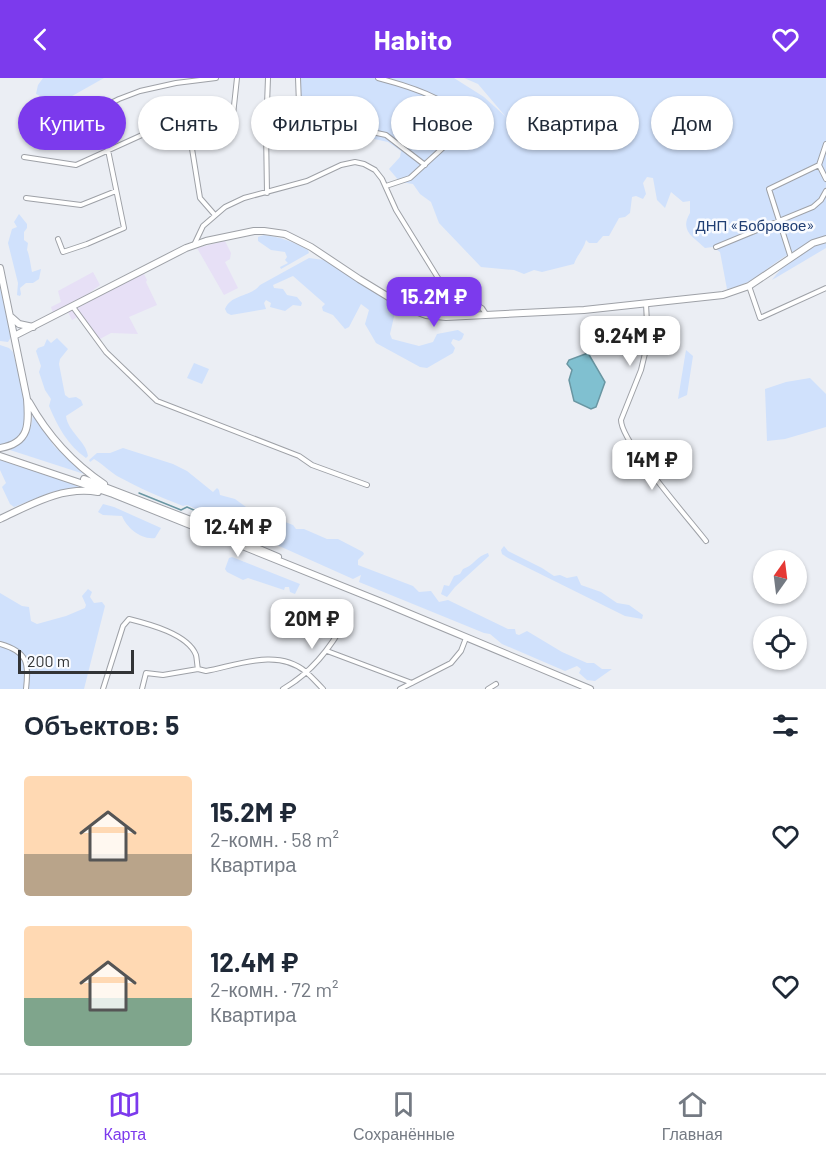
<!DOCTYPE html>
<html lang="ru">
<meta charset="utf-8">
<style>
body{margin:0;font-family:Barlow,sans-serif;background:#f6f6f7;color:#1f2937;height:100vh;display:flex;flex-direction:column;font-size:22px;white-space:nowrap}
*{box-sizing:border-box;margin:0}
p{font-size:20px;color:#747a83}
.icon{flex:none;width:33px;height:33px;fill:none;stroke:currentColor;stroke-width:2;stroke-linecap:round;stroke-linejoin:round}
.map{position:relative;height:611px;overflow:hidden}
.details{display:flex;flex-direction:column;background:#fff;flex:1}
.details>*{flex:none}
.hud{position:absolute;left:18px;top:18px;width:790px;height:54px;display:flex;gap:12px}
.needle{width:39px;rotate:14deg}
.tools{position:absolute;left:753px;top:472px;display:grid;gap:12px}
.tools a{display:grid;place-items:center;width:54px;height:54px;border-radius:50%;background:#fff;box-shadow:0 2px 4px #0004;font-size:30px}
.scale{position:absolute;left:18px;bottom:15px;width:116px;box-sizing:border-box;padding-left:6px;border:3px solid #323436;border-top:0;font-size:16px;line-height:21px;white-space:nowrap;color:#323436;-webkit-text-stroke:4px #f9fbff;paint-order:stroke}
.price{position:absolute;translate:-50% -51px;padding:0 14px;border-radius:12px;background:#fff;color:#222;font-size:20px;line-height:39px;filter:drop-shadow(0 2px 3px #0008)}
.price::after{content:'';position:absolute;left:50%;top:36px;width:18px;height:14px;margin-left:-9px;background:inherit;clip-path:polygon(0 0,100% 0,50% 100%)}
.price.selected{background:#7c3aed;color:#fff}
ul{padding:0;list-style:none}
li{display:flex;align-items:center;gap:18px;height:150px;padding:0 24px}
li span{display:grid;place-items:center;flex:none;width:168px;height:120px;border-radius:6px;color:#555}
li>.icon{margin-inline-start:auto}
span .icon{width:72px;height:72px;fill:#fffc;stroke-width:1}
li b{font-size:26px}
h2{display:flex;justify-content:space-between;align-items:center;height:72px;padding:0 24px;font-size:26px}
.pill{padding:0 21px;border-radius:27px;background:#fff;box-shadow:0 2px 4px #0004;font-size:21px;line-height:54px}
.pill.selected{background:#7c3aed;color:#fff}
header{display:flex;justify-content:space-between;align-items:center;height:78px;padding:0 24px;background:#7c3aed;color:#fff;font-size:27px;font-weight:700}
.tabs{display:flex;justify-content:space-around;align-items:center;height:84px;border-top:2px solid #e0e1e3;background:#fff;font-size:16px;color:#747a83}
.tabs a{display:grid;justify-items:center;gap:3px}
.tabs .selected{color:#7c3aed}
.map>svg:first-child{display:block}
.commercial{fill:#e7e0f6}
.green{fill:#d0e1fc}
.water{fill:#80c0d0;stroke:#6996a2;stroke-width:1.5}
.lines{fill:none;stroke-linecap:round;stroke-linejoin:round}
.stream{stroke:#6996a2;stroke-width:1.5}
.minor-casing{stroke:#9ea1a7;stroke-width:6}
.secondary-casing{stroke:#9ea1a7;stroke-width:8}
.minor{stroke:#fff;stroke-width:4}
.secondary{stroke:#fff;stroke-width:6}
.labels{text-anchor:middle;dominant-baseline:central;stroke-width:5;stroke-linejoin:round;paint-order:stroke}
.park-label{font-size:15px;fill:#213f74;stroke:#f9fbff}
</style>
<header><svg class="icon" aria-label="back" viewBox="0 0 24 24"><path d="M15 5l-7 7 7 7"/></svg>Habito<svg class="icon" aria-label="heart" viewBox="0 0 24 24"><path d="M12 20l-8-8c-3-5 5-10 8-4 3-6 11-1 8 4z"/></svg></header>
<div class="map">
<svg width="826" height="611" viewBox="0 0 826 611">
<rect width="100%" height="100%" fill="#ebeef4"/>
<path class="commercial" d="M225,163L231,175L230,181L225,184L238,210L224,217L197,170Z
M93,194L100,207L84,219L53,235L51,229L61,224L58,213Z
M143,194L147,202L146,204L157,227L129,239L138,256L111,255L100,261L81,237L72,242L68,234Z"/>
<path class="green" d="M43,0H104L58,26L36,16L38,7Z
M296,0H454L484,19L506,39L478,6L464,0H826V159C811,164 797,171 784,179C763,192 753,206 727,211L720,174L713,169L705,170C694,159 679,153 690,135V123L683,124L671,114L665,130L657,122L653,100L647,99L643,105L646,116L643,121L636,118L632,119L630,135L625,139L619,140L609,158H603L597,165H589L586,162C584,171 577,177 574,186L542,194L534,192L524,196L514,192L481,189L439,145L431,124L420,116L413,106L400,104L389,91L400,79L401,73L388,64L342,54L297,40Z
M19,136L27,146V150L24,154V162L28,165L27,172C29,175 31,189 32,194L41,191L39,201L33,205H26L20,210L21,216L20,218L17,217L18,205L8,165L12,151L17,149L14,144Z
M264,157C280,159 294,164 308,172L309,175L281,191L280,189L288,185L285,182L287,179L285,174L271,172L258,163V159Z
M826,163V170L772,202C785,184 805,170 826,163Z
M309,180L324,182L394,227L396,230L390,256L392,261L419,268L433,264L437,256L458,252L464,256L462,261L459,263L453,261L451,265L455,270L453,275L427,290L420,289L376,265L365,246L369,232L361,226L349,249L345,251L333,237L323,233L322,229L325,226L293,198L273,207L274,210L283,211L287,217L297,219L302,225L301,228L293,227L285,233L270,229L271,225L266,222L264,225L266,231L231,237L227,235L225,231C231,216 251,219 260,207Z
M0,208L11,259L8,264L0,263Z
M57,260L68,271L60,281L59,286L65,317L69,320L76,319L81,322L83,327L66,338C68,354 86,363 88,378L86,380C68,368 57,347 49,328L51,321L45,312L39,294L41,288L36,273L38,270L44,268L47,261L51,265Z
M0,267L9,270L13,274C18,294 32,334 24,353C20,363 9,365 0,367Z
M686,272L693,278L687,317L678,321Z
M194,285L209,291L202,306L187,300Z
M810,300L826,316V349L785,361L767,363L765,311L786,304Z
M33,334L54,368L84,396L10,372C27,362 32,353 33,334Z
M123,370L173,386L187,393L213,414L217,410L219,412L220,417L235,421L246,429L293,447L296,451H304L327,461H338L363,474L364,476L358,482V487L413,508L419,514L431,513L439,524L448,522L508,551H515L516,556L519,557L527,553L562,574L587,585H594L602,591H612L595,603L587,602L579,595L581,591L577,588L565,593L502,566L490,556L484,555L359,504L361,497L353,501L187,427L183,428C160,419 139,410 117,398C109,393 104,387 94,381L90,384L89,382L97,375H110Z
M0,382L70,405L79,409L52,414L14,429L10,426L2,409L6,405L0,392Z
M103,426L114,429L161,450L155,460C141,462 127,450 122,438L103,437L98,434Z
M504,468L508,473L542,490L554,498L560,497L567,500L577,498L581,507L601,514L617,525L629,527L643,537L642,541L625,538L508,480L502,476L501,472Z
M488,475L489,478L455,509L447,519L441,516L444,507L449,508L454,498L460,496L463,491C473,488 477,478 488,475Z
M232,479L300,506L295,516L290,514L289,509H285L284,512L248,500L243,502L227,494L225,491L229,480Z
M88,511L92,514L90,519L94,525L102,524L105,528L84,611H0V515L22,528L29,529L31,543L37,546L66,538L85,530L86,527L82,518Z"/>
<path class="water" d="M588,275L605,304L596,329L591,331L574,323L569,302L572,292L567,286L569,282Z"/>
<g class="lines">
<path class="stream" d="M139,415L181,432L187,429L196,433L198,436"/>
<g class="minor-casing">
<path id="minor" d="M298,0L299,26L301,32L307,37L335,46L386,57L425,87
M378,0C397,5 449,19 457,38C460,44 459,50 458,56L410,100L386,108
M31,41L69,46L119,21L140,13L176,5L216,0
M826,66L819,87L826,101
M24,79L76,87L142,57L188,46
M267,115L266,53L268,0
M26,120L81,127L116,113
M214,136L200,120L188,46L228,40L233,37L237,0
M58,161L63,174L87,166L124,150L108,72L94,34
M194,167L203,148L225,129L244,120L307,103L341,87L355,84L364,86L375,92L382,101L396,132L438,200L449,211L482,230L486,236
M716,169L813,129L821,122L826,113
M791,180L769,111L819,87
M749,208L760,240L826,210
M646,226L648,263L641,292L621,342C621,364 689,441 706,463
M73,229L106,274L157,323L299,378L312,387L367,407
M0,566C28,574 29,585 26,611
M327,573L412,605
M103,611L123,548L129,541C149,546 188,556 196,577C197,581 197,587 198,591L206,593C238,587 278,570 306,594C312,599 317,605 323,611
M142,611L146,595L163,597L198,591
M283,611C311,595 332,568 346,541
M400,611L451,585L461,573L466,560
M488,611L496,606"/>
</g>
<g class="secondary-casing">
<path id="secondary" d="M0,190L27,321C29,346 30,365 0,370
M10,238L19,246L33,249
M14,258L186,170L206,163L254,153H264L285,156L311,169L359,201L405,229L426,237L446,239L584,232L723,217L749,208L813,165L826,161
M29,324C48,358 71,384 104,406
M0,378L113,416L384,525L590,611
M84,401L196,444L278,479
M0,441C32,426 62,408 98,414"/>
</g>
<use href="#minor" class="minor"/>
<use href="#secondary" class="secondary"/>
</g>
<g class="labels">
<g class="park-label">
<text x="755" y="147">ДНП «Бобровое»</text>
</g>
</g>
</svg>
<div class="tools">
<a><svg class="needle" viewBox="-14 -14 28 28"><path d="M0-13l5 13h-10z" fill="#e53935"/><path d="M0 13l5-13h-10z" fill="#747a83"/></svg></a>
<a><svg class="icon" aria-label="locate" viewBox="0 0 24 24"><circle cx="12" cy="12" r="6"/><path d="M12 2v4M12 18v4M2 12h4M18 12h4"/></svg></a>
</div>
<div class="scale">200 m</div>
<b class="price selected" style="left:434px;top:250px">15.2M ₽</b>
<b class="price" style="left:630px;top:289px">9.24M ₽</b>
<b class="price" style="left:652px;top:413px">14M ₽</b>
<b class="price" style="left:238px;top:480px">12.4M ₽</b>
<b class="price" style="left:312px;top:572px">20M ₽</b>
<div class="hud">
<a class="pill selected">Купить</a>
<a class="pill">Снять</a>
<a class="pill">Фильтры</a>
<a class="pill">Новое</a>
<a class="pill">Квартира</a>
<a class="pill">Дом</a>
</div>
</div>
<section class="details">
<h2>Объектов: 5<svg class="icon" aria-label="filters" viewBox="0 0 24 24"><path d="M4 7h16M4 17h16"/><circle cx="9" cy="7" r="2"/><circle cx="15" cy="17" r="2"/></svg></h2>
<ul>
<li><span style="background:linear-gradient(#ffd9b3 65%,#b9a48a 0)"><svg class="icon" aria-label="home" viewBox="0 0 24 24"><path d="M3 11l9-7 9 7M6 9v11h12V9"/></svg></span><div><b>15.2M ₽</b><p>2-комн. · 58 m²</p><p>Квартира</p></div><svg class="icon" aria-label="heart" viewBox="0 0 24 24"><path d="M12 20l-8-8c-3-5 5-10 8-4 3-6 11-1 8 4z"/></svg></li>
<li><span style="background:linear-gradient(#ffd9b3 60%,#7fa58c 0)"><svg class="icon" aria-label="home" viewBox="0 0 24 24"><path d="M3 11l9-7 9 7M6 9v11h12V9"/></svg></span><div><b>12.4M ₽</b><p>2-комн. · 72 m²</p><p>Квартира</p></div><svg class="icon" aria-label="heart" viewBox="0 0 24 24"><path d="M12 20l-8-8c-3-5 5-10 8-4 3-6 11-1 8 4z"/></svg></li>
</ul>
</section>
<nav class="tabs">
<a class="selected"><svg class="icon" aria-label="map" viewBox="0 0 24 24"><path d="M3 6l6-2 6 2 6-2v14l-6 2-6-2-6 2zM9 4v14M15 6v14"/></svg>Карта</a>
<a><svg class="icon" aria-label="saved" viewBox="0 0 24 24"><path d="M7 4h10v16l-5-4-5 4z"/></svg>Сохранённые</a>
<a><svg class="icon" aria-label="home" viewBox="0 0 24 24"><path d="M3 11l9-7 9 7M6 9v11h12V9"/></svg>Главная</a>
</nav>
